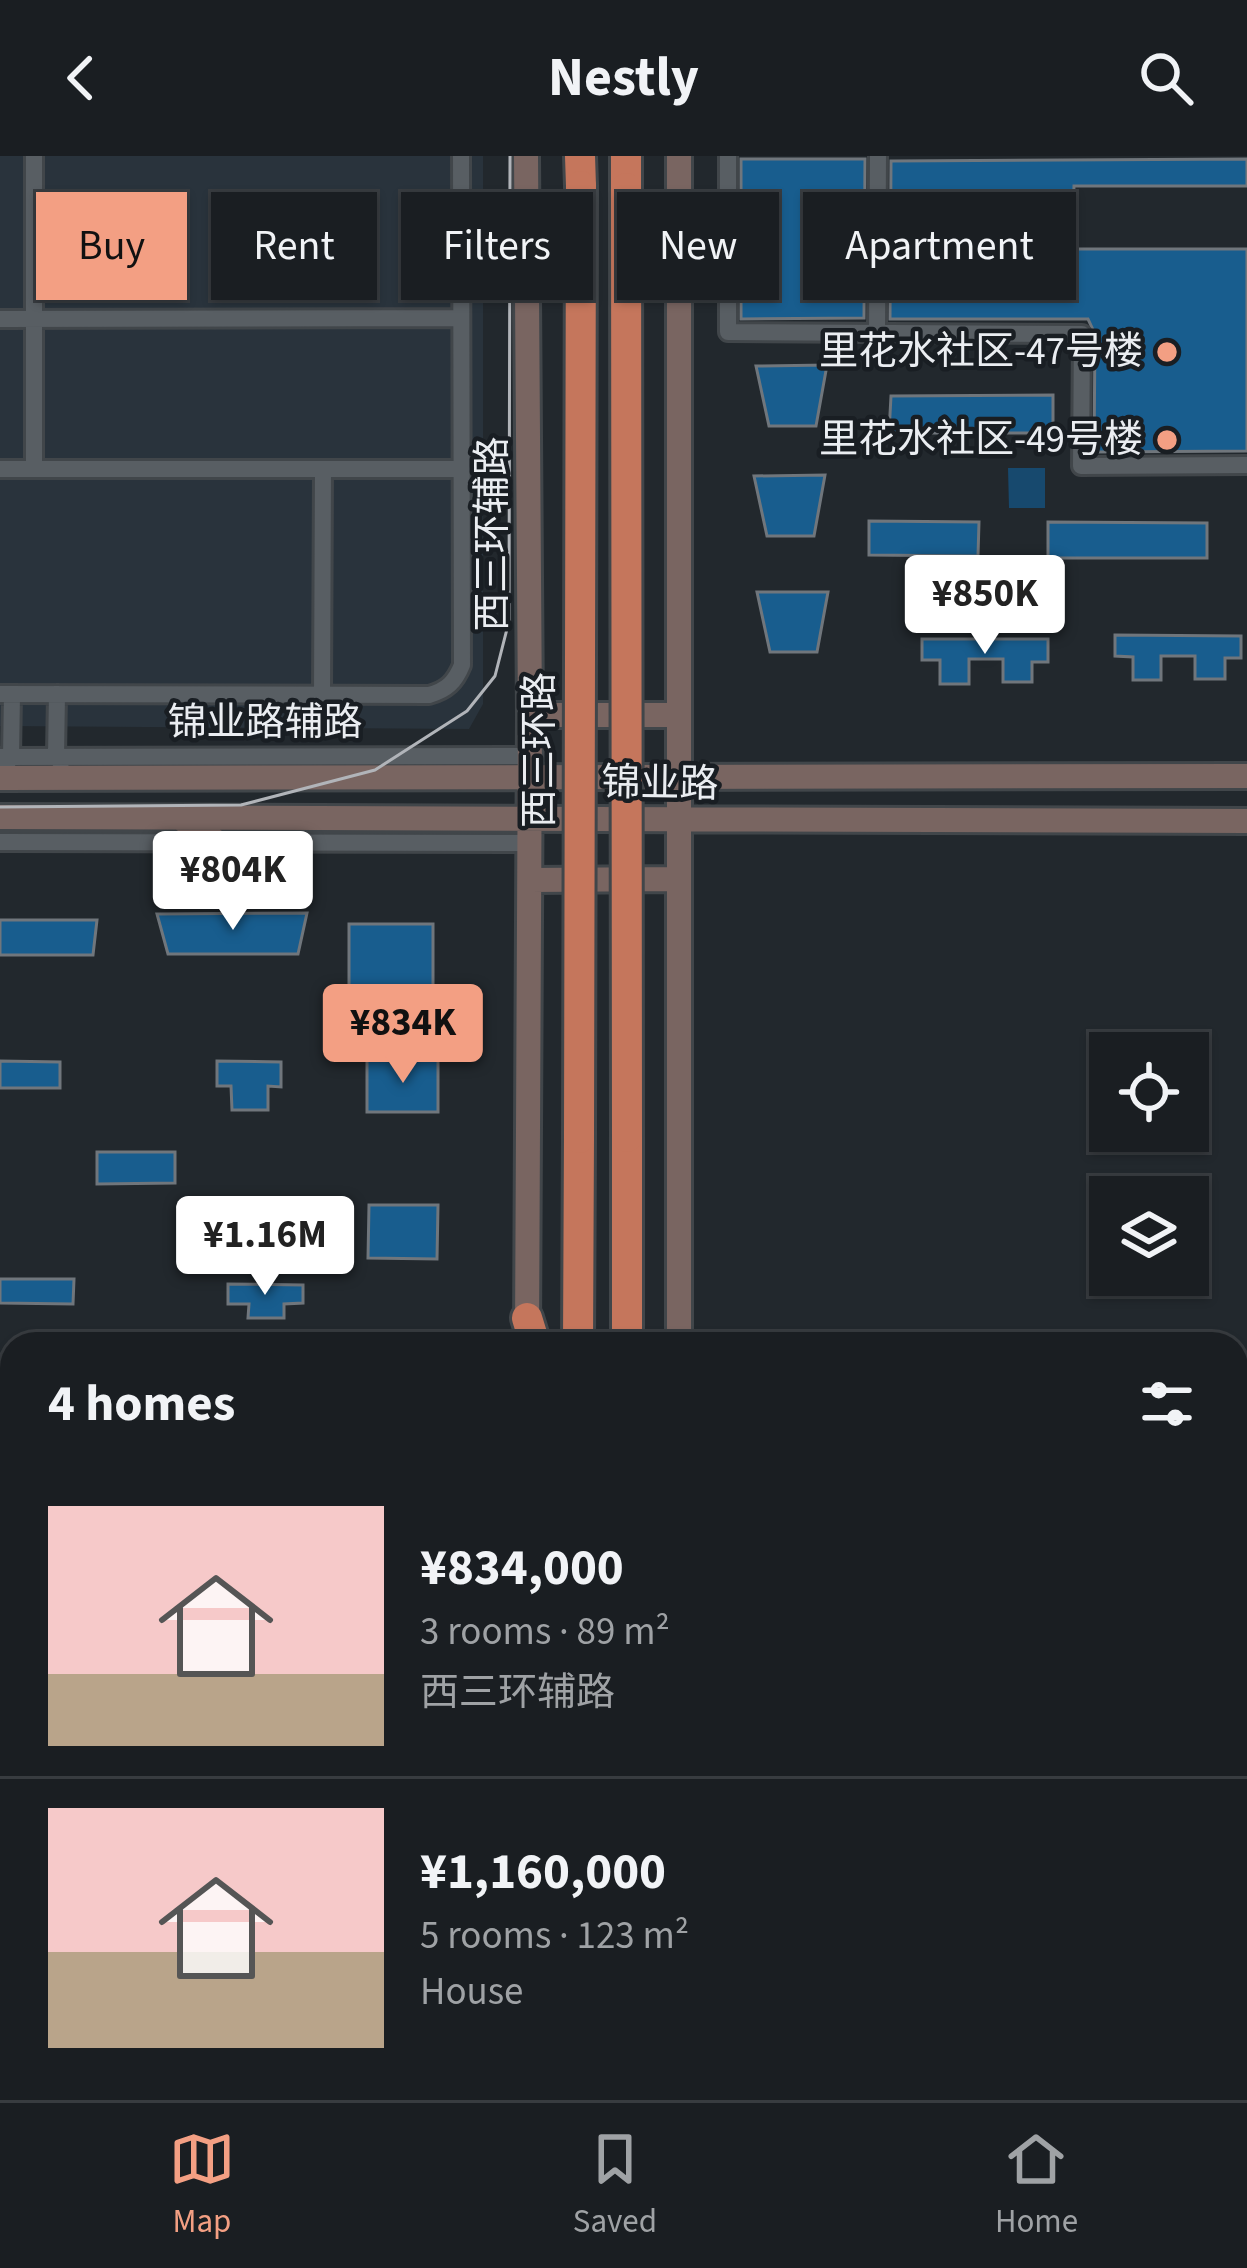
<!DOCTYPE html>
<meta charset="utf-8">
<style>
body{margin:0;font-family:"Source Sans 3","Noto Sans SC",sans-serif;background:#272b2f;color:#f1f3f6;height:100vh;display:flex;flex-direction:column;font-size:45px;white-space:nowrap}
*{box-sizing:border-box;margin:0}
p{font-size:39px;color:#9fa2a5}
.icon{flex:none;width:66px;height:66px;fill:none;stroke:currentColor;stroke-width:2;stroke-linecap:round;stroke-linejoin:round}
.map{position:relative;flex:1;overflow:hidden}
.sheet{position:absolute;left:0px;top:1176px;width:1248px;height:768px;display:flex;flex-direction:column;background:#1a1e22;border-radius:36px 36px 0 0;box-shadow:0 3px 9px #0004,0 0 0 3px #383c40}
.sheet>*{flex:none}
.hud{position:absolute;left:36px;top:36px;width:1176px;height:108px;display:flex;gap:24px}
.fabs{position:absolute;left:1089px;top:876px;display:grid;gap:24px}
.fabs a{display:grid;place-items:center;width:120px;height:120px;border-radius:0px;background:#1a1e22;box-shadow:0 3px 9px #0004,0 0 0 3px #383c40;font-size:60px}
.price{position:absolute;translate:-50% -102px;padding:0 27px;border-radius:12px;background:#fff;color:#222;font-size:39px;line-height:78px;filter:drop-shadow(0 3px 6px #0008)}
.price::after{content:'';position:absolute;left:50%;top:72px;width:36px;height:27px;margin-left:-18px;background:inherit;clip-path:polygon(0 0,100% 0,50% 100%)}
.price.on{background:#f39f83;color:#111}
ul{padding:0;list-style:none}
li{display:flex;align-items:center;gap:36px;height:300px;padding:0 48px}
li+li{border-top:3px solid #383c40}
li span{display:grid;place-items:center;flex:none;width:336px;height:240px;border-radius:0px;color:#555}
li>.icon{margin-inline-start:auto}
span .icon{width:144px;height:144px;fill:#fffc;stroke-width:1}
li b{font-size:51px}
h2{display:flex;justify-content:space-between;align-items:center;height:144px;padding:0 48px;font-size:51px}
.pill{padding:0 42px;border-radius:0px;background:#1a1e22;box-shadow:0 3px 9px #0004,0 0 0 3px #383c40;font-size:42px;line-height:108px}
.pill.on{background:#f39f83;color:#111}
header{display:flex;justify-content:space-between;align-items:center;height:156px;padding:0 48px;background:#1a1e22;font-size:54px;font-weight:700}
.tab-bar{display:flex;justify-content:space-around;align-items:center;height:168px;border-top:3px solid #383c40;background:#1a1e22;font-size:33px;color:#9fa2a5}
.tab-bar a{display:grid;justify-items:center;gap:6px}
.tab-bar .on{color:#f39f83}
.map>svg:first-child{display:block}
.built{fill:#29333c}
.green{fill:#17496e}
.building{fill:#185d8e;stroke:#70767c;stroke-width:3}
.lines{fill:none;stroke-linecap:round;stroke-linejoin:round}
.street-casing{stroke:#41464a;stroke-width:22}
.secondary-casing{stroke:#41464a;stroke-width:30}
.highway-casing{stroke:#41464a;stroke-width:36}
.path{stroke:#8f9398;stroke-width:3;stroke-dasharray:9 9;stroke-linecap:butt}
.street{stroke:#585e63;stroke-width:16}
.secondary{stroke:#796561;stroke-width:24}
.highway{stroke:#c5765c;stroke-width:30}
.tram{stroke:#b1b4b9;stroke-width:3}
.highway-bridge-casing{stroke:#41464a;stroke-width:36;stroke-linecap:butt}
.highway-bridge{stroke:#c5765c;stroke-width:30}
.poi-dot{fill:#f39f83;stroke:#191e23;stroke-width:4.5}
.labels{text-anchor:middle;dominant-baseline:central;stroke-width:9;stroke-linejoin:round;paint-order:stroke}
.poi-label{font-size:39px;fill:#eaedf1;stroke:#191e23;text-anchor:end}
.street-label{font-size:39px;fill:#eaedf1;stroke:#191e23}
</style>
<header><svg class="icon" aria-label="back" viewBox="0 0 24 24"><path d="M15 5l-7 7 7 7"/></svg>Nestly<svg class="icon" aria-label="search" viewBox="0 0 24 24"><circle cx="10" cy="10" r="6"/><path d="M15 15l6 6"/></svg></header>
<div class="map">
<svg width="1247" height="1944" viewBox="0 0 1247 1944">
<rect width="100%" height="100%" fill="#22282d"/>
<path class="built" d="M0,0H483V548L469,573L0,570Z
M1247,1401V1761H1236V1402Z
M0,1403H12V1932H290L282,1944H0Z
M1236,1764H1247V1944H861L850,1932H1236Z"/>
<path class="green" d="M1008,312H1045V352H1009Z
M447,1932H732L737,1944H441Z"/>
<path class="building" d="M741,3H865L864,162L741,163Z
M1247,3V30H1074L1072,93H1247V295L1094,296L1095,178L1088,163H890L891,5Z
M827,209L816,270H769L756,210Z
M1053,239V277H889L891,240Z
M825,319L814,380H767L754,320Z
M869,365L979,366L978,400L869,399Z
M1048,366L1207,367V402H1048Z
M757,436H828L817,496H770Z
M1115,479L1241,480V502H1225V523H1195V500H1161V524H1133V501L1115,500Z
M922,483H1048V506H1032V526H1003V503H969V528H940V504H922Z
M307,757L298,798H168L157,758Z
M0,764H97L93,799H0Z
M349,768H433V844H349Z
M438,903V956H367V904Z
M0,905L60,906V932H0Z
M217,905L281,906V931L268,930V954H232L231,930H217Z
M97,996H175V1027L97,1028Z
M369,1049H438L437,1103L368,1102Z
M0,1123H74L73,1148L0,1147Z
M228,1128L303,1129V1147L284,1148V1162H248L249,1148H228Z"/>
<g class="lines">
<g class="street-casing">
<path id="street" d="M34,0V313
M728,0V176L1082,178L1081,310L1247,309
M0,163L461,162
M877,176L878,0
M0,313H462
M0,538L429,539C447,534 455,526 462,509L461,0
M57,538L56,600L61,607
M322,539L323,313
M0,601L530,600
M7,608L11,600L12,538
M0,686L530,687"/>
</g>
<g class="secondary-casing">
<path id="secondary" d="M526,0L530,559L527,1180
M679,0V1188
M530,559H678
M0,622L1247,620
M0,661L1247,665
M180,662L217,686
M530,724L677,723
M0,1356H12
M1236,1358H1247
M753,1932L759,1944
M429,1944L436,1932"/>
</g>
<g class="highway-casing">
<path id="highway" d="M580,0L581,30
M626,32V0
M627,981V1188
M527,1162L535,1188
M578,1188L579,982
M492,1944L496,1932
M580,1944V1932
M626,1944V1932"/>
</g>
<path class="path" d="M684,1944L692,1940L701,1944"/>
<use href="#street" class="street"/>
<use href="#secondary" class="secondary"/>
<use href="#highway" class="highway"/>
<path class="tram" d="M0,651L241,649L375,614L467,555L495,520L509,465L510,0"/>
<g class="highway-bridge-casing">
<path id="highway-bridge" d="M626,32L627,981
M579,982L581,30"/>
</g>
<use href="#highway-bridge" class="highway-bridge"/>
</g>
<g class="poi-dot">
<circle cx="1167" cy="196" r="12"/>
<circle cx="1167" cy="284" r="12"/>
</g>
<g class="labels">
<g class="poi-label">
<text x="1143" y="196">里花水社区-47号楼</text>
<text x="1143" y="284">里花水社区-49号楼</text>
</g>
<g class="street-label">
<text transform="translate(493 378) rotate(-90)">西三环辅路</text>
<text x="265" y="567">锦业路辅路</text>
<text transform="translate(540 594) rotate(-90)">西三环路</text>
<text transform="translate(660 628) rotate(1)">锦业路</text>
</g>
</g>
</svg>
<div class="fabs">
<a><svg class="icon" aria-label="locate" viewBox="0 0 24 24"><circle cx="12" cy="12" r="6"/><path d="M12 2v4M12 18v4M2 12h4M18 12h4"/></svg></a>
<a><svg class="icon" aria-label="layers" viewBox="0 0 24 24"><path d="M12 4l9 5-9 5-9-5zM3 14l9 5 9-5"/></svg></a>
</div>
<b class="price" style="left:985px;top:501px">¥850K</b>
<b class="price" style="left:233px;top:777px">¥804K</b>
<b class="price on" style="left:403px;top:930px">¥834K</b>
<b class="price" style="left:265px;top:1142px">¥1.16M</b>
<div class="hud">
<a class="pill on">Buy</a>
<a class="pill">Rent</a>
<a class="pill">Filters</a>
<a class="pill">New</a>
<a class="pill">Apartment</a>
</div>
<section class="sheet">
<h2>4 homes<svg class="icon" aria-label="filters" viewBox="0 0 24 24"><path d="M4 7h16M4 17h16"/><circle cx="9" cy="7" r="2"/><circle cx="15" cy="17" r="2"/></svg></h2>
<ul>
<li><span style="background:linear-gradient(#f6c9c9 70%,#b9a48a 0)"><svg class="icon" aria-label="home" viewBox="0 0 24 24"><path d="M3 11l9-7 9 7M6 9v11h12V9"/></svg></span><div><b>¥834,000</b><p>3 rooms · 89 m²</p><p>西三环辅路</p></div></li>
<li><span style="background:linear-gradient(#f6c9c9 60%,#b9a48a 0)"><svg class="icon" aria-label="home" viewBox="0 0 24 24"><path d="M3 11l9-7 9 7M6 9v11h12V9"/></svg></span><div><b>¥1,160,000</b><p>5 rooms · 123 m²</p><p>House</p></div></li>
</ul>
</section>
</div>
<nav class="tab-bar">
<a class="on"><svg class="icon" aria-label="map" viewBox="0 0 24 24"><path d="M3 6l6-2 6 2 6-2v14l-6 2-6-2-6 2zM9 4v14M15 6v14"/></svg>Map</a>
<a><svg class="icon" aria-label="saved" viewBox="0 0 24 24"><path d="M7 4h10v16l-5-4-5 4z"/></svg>Saved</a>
<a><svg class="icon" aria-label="home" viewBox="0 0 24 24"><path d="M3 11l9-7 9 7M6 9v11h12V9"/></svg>Home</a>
</nav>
